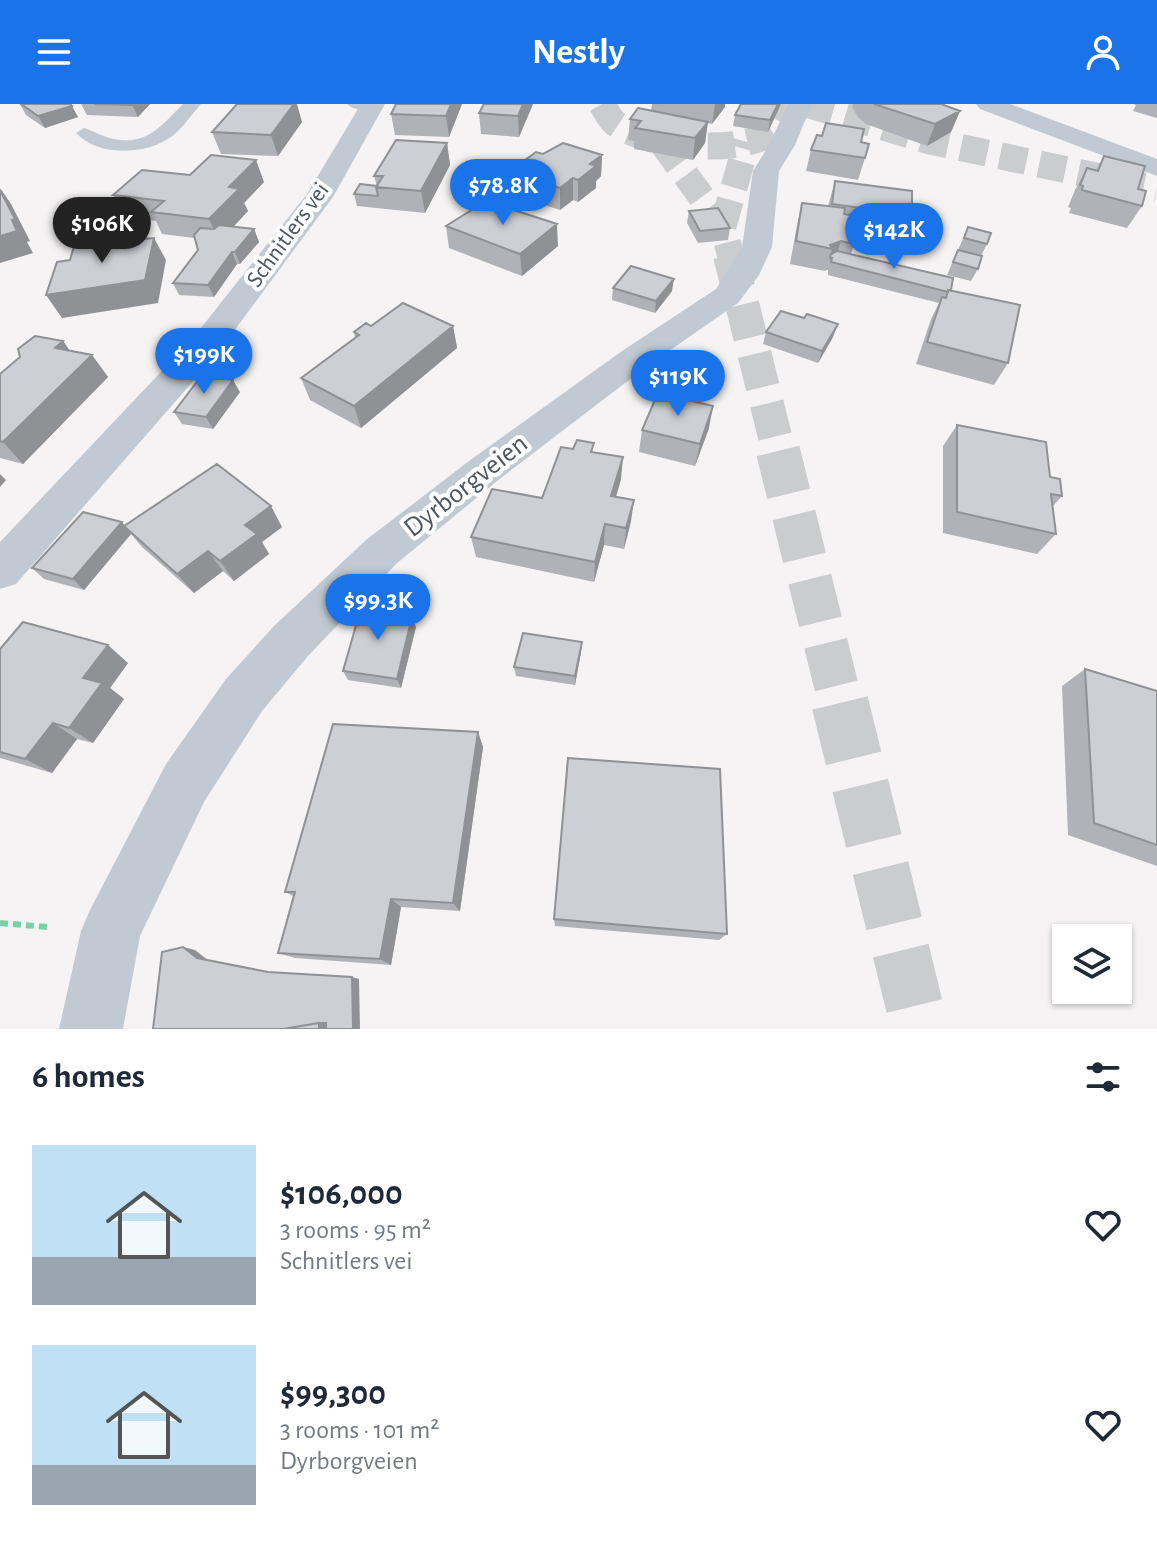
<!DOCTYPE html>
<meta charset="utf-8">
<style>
body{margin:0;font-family:"Alegreya Sans",sans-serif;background:#f2f2f3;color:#1f2937;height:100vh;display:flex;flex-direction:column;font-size:30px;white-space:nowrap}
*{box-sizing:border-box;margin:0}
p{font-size:26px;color:#747a83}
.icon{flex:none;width:44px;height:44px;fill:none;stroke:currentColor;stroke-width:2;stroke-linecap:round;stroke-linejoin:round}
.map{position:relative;height:925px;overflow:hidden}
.panel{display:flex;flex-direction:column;background:#fff;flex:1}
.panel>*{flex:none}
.buttons{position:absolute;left:1052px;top:820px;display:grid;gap:16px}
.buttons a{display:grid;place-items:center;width:80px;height:80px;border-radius:0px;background:#fff;box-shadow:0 2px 6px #0004;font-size:40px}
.price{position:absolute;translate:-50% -68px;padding:0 18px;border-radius:28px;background:#1a73e8;color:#fff;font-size:26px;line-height:52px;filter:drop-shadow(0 2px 4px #0008)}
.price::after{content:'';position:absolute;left:50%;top:48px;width:24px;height:18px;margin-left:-12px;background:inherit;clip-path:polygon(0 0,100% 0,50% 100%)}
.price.current{background:#222;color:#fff}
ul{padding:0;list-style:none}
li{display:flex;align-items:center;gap:24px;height:200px;padding:0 32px}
li span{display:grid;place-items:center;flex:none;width:224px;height:160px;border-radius:0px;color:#555}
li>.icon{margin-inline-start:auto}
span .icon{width:96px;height:96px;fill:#fffc;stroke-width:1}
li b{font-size:34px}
h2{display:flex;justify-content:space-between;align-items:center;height:96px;padding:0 32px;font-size:34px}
header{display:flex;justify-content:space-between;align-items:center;height:104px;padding:0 32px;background:#1a73e8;color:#fff;font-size:36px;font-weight:700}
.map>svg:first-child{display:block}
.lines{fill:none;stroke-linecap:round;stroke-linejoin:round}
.highway-tunnel-far3{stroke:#caccce;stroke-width:27;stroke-dasharray:27 13;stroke-linecap:butt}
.highway-tunnel-far2{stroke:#caccce;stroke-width:34;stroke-dasharray:34 17;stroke-linecap:butt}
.highway-tunnel-far1{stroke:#caccce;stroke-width:44;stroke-dasharray:44 22;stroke-linecap:butt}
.highway-tunnel{stroke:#caccce;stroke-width:57;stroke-dasharray:57 28;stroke-linecap:butt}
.path{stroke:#7ad0a6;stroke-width:6;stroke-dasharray:8 5;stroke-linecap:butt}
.lane{fill:#c1cad2;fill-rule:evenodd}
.street{fill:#c1cad2;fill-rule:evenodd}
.wall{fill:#b0b2b7}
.shaded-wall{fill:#909195}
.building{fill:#cdcfd5;stroke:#909195;stroke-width:2}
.labels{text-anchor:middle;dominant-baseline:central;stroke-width:8;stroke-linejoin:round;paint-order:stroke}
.far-street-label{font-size:24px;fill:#4a5661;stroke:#fff}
.street-label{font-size:28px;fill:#4a5661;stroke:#fff}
</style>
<header><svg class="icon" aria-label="menu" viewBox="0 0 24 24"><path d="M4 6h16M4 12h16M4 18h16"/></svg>Nestly<svg class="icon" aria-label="person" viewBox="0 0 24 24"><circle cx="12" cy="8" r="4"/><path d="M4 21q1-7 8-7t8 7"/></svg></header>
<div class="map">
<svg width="1157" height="925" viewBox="0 0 1157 925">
<rect width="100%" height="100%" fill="#f5f3f3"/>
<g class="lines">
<path class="highway-tunnel-far3" d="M602,0C606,7 610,16 616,20C647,43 758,56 781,18C784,14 785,5 786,0
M807,0L930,37L1157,85
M662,39L723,122L731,153
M723,122L747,38"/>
<path class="highway-tunnel-far2" d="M730,151L779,349"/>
<path class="highway-tunnel-far1" d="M778,347L841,601"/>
<path class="highway-tunnel" d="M840,599L920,925"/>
<path class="path" d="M0,819L47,823"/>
<path class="lane" d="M183,0H201C192,10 182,25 171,33C146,51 98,53 76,29L84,24C94,27 103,33 114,35C147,42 162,21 183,0Z
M347,0H379L380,1C373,9 354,7 347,0Z"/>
<path class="street" d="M361,0H385L333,93L217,250L16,480L0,485V438L193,234L307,90Z
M788,0H812L795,41L779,67L772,143L759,171L738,199L646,263L497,377L396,460L308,552L262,607L204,698L140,832L123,925H59L81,827L90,806L166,660L226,575L274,522L366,436L469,357L622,247L716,185L742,143L753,67L769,41Z
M976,0H1010L1157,55V72L980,5Z"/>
</g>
<path class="wall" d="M20,0L78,13L45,24L26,11Z
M81,0H150L138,13L87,11Z
M462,0L449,33L395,31L391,10Z
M484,0H533L519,33L481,30L479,9Z
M652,0H725V3L712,20L707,19L705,39L693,56L634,45V37L628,36L630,15L651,7Z
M853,0H943L960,7L951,28L927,42L866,20L858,13L852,3Z
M1133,0H1157V14L1133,7L1136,1Z
M780,2L768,28L733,22L735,11Z
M302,18L278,52L221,50L212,28Z
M822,32L861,38L865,54L858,76L806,67L811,46Z
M447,39L450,61L425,109L357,102L354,90L377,82L374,72Z
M543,50L602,51L601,72L596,77V84L578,98L573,96L560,106L521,94L520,72L525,68V56Z
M1104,52L1138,85L1142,102L1127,124L1069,109L1071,104L1068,103L1075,86L1087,64L1096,66Z
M190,71L264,78L244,99L248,107L233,123L254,125L259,138L240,160H237L214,193L179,191L173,179L198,146L194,134L162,130L156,117L125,113L113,91Z
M835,77L912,111L903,133L856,126L854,140L851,150L951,186L1008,259L994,281L916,260L931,215L939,199L828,171V166H826L825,167L790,160L797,121L802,99L828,102Z
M689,107L730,124L728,136L698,139L687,119Z
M446,122L558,142L522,172L449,144Z
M968,123L987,140L981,152L958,146Z
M958,146L978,165L971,177L947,171Z
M613,184L672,187L655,209L612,196Z
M371,222H453L457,244L361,324L310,296L301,274L355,234L354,228Z
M766,228L833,233L818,259L763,240Z
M63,237L69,246L92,251L108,273L23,360L0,354V270Z
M240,288L213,325L182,320L174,308Z
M957,321L1050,373L1062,392L1053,402L1056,430L1037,450L943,429V342Z
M709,324L695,362L639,348L642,326Z
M594,348L621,375L616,393L631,417L624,445L604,441L594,478L476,453L471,433L542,394Z
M125,422L282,423L262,438L269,450L234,477L223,467L194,489L142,443L131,430L84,486L44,475L32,464Z
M416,523L401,584L348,576L343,567Z
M0,545L128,559L110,584L124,595L93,639L77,635L52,669L0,654Z
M581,548L575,581L516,572L514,563Z
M1085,565L1157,587V762L1068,731L1062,582Z
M478,628L483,643L460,807L401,803L391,861L295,854L278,849L293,792L285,788Z
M554,815L727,830L719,836L555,822Z"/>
<path class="shaded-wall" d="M134,0H150L138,13L132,1Z
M294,0H297L302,18L278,52L271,31Z
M451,0H462L449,33L446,12Z
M523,0H533L519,33L518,12Z
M715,0H725V3L712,20Z
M778,0H781L780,2L768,28L770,16Z
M72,2L78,13L45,24L38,12Z
M960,7L951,28L927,42L935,20Z
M708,18L705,39L693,56L695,34Z
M447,39L450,61L425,109L421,87Z
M602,51L601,72L596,77V84L578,98V76L590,60Z
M256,56L264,78L244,99L248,107L219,138L209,115L229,83Z
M573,74V96L560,106V84Z
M0,84L11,100L30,137L27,138L33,149L0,159V132L12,116Z
M557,120L558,142L522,172L520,150Z
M254,125L259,138L240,160L235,148Z
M154,134L166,156L158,199L62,214L46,191Z
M841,137L834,159L832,154H830L832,145L830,141Z
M232,148L237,160L214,193L208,181Z
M674,175L672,187L655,209L656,197Z
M838,220L833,233L818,259L822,247Z
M453,222L457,244L361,324L354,302Z
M63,237L79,260L55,244Z
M92,251L108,273L23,360L3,338Z
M233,276L240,288L213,325L206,313Z
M713,302L709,324L695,362L700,340Z
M623,353L621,375L610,413L611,392Z
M0,370L6,376L0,383Z
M634,396L631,417L624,445L626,424Z
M271,402L282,423L262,438L269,450L234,477L220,457L245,421Z
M122,418L131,430L84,486L73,475Z
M605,420L604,441L594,478L595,458Z
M208,447L223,467L194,489L177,470Z
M412,513L416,523L401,584L397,575Z
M582,538L581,548L575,581V572Z
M108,541L128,559L110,584L124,595L93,639L69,624L83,574Z
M53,619L77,635L52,669L25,655Z
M478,628L483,643L460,807L453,799Z
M391,795L401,803L391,861L380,855Z
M183,843L195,846L209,857L197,854Z
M352,873L359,875L360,925H353Z
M319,919L334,920V925H319Z"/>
<path class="building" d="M21,0H70L72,2L38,12Z
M94,0H134L132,1Z
M237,0H294L271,31L212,28Z
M396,0H451L446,12L391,10Z
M484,0H523L518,12L479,9Z
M741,0H778L770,16L735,11Z
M874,0H941L960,7L935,20Z
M638,4L708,18L695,34L635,24L641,17L630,15Z
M826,19L864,25L861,38L869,40L865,54L811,46L817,31L822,32Z
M396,36L447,39L421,87L376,83L383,72H374Z
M563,39L602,51L590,60L596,62L578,76L573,74L560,84L520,72L530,64L525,63L532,58L525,56L536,48L543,50Z
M211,51L256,56L229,83L239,85L209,115L151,108L164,97L113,91L142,66L190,71Z
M1104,52L1145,62L1138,85L1146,87L1142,102L1082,86L1083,82L1080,81L1087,64L1098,67Z
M835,77L912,87V111L832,100Z
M360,80L377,82L376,83L378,92L354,90Z
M0,86L15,115L12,116L17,127L0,132Z
M486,97L557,120L520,150L446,122Z
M802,99L845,104L844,110L859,113L854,140L841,137L830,141L832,145L796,137Z
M718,104L730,124L700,127L689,107Z
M219,121L254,125L235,148H232L208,181L173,179L198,146L194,131L200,124L214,125Z
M968,123L991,129L987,140L964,134Z
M154,134L145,176L46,191L57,158L70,156L74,142L101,135L107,138Z
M958,146L982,152L978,165L953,158Z
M837,147L953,174L951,186H948V188L831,158L832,154H830L831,150Z
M631,162L674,175L656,197L613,184Z
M948,186L1020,201L1008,259L927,238L942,193L946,194Z
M403,199L453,222L354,302L301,274L359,231L354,228L366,219L371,222Z
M781,207L804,214L807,210L838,220L822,247L766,228Z
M35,232L63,237L55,244L92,251L3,338L0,337V270L20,253L18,245Z
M202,271L233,276L206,313L174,308Z
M658,289L713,302L700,340L642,326Z
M957,321L1046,338L1050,373L1060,375L1062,392L1051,390L1056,430L957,408Z
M577,336L594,339L591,348L623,353L611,392L634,396L626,424L605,420L595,458L471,433L492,385L542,394L561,343L573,345Z
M217,360L271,402L245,421L257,430L220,457L208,447L177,470L124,422Z
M83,408L122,418L73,475L32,464Z
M363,497L412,513L397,575L343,567Z
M23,518L108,541L83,574L102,579L69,624L53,619L25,655L0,648V545Z
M523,529L582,538L575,572L514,563Z
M1085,565L1157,587V741L1094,719Z
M333,620L478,628L453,799L391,795L380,855L278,849L295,788H285Z
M568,654L720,665L727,830L554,815Z
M183,843L197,854L268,868L352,873L353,925H326V919H319L283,925H153L162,848Z
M319,919V925H283Z"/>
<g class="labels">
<g class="far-street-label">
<text transform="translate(288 131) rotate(-54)">Schnitlers vei</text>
</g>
<g class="street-label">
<text transform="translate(466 382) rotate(-38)">Dyrborgveien</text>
</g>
</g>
</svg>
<div class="buttons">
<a><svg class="icon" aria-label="layers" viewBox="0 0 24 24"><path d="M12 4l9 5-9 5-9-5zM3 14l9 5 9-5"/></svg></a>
</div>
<b class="price" style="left:503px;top:123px">$78.8K</b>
<b class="price current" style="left:102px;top:161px">$106K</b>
<b class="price" style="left:894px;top:167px">$142K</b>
<b class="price" style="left:204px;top:292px">$199K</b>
<b class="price" style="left:678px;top:314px">$119K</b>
<b class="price" style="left:378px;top:538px">$99.3K</b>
</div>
<section class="panel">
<h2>6 homes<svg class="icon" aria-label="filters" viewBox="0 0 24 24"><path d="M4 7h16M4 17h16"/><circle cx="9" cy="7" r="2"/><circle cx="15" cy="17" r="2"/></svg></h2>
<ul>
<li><span style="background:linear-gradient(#bfe0f5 70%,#9aa5b1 0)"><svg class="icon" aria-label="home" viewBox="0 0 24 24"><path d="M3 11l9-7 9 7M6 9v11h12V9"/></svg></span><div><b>$106,000</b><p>3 rooms · 95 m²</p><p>Schnitlers vei</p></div><svg class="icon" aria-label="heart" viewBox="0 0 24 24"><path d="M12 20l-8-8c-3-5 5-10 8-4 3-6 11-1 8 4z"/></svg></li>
<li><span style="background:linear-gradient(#bfe0f5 75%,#9aa5b1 0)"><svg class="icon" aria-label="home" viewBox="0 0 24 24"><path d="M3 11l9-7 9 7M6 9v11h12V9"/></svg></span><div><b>$99,300</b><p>3 rooms · 101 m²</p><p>Dyrborgveien</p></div><svg class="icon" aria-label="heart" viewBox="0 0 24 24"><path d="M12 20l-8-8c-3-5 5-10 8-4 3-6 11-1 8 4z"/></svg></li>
</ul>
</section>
